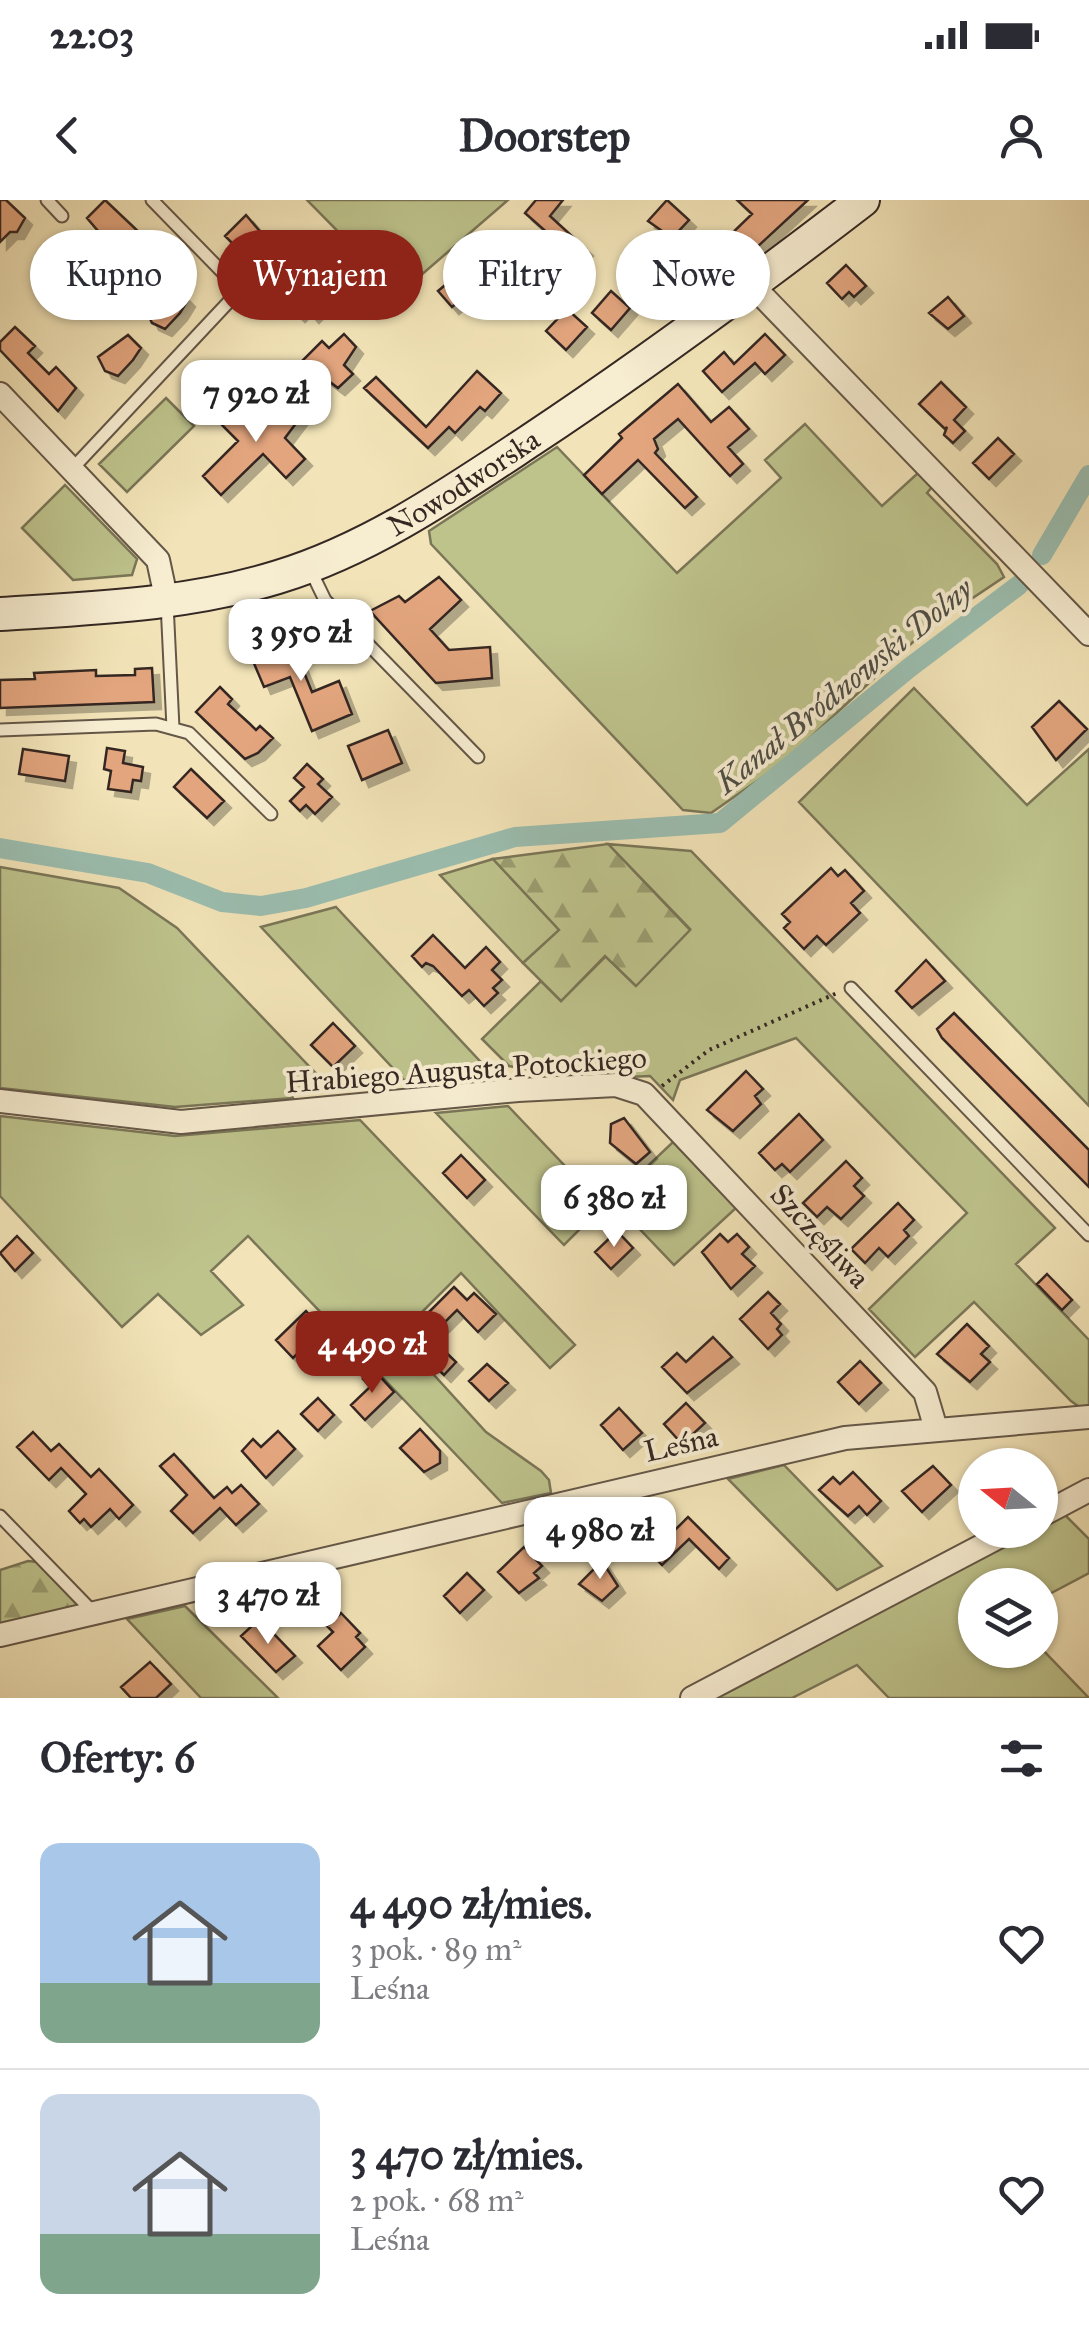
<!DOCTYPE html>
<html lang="pl">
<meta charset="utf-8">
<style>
body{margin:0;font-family:"IM FELL Great Primer",serif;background:#f7f7f7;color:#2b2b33;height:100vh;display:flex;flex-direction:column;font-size:38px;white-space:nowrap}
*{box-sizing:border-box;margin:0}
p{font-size:32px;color:#7c7c81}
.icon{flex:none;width:55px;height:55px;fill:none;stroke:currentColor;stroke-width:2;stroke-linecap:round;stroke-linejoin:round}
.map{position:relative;height:1498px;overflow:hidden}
.panel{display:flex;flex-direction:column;background:#fff;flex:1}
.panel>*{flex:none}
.banner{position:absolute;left:30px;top:30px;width:1030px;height:90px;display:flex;gap:20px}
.needle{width:65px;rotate:288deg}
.buttons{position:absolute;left:958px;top:1248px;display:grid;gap:20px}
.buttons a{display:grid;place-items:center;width:100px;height:100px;border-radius:50%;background:#fff;box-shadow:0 2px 8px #0004;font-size:50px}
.price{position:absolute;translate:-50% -85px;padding:0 22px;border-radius:20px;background:#fff;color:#222;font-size:32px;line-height:65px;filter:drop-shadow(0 2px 5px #0008)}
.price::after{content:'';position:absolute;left:50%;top:60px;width:30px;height:22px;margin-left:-15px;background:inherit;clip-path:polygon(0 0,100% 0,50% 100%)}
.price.selected{background:#8f2418;color:#fff}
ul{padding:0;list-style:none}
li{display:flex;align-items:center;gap:30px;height:250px;padding:0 40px}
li+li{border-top:2px solid #e1e1e2}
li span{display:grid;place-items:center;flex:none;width:280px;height:200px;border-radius:20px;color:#555}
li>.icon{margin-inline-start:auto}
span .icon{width:120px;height:120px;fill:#fffc;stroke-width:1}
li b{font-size:42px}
h2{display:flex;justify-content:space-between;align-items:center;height:120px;padding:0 40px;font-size:42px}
.pill{padding:0 35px;border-radius:45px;background:#fff;box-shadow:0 2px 8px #0004;font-size:35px;line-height:90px}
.pill.selected{background:#8f2418;color:#fff}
.status{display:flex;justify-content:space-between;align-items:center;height:70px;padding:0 50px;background:#fff;direction:ltr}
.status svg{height:28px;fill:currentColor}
header{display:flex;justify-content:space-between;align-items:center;height:130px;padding:0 40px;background:#fff;font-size:45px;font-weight:700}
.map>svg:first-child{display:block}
.green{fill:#bec38c;stroke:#7a7658;stroke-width:2.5}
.forest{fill:url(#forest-firs);stroke:#7a7658;stroke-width:2.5}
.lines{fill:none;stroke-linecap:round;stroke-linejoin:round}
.canal{stroke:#9bbeb0;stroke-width:20}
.building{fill:#e2a57e;stroke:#352823;stroke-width:2.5;filter:url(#shadow)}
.service-casing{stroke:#645748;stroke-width:15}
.minor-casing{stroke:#645748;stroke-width:26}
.secondary-casing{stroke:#352823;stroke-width:36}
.path{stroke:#352823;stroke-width:4;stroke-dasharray:2.5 5;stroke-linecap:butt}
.service{stroke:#f7edd1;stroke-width:11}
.minor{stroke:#f7edd1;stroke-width:22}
.secondary{stroke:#f7edd1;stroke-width:32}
.labels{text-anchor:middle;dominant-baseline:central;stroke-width:8;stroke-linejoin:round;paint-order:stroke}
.street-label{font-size:30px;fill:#352823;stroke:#f7edd1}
.water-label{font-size:32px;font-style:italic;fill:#4e4e46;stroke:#f7edd1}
</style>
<div class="status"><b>22:03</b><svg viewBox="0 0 49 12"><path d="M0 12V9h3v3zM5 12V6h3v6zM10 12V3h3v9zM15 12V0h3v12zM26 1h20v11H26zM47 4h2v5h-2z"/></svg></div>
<header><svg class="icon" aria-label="back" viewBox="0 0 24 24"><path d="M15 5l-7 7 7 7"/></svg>Doorstep<svg class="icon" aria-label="person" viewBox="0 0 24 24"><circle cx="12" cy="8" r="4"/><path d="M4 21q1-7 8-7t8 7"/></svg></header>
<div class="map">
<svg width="1089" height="1498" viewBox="0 0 1089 1498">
<defs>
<pattern id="forest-firs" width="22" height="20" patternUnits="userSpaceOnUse" patternTransform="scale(2.5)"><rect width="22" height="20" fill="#bec38c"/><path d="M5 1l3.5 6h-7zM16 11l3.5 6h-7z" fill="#9b9e72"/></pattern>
<filter id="shadow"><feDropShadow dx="7" dy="7" stdDeviation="0" flood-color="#0004"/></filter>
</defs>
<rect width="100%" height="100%" fill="#f2e4b8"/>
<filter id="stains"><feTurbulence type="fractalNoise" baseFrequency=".002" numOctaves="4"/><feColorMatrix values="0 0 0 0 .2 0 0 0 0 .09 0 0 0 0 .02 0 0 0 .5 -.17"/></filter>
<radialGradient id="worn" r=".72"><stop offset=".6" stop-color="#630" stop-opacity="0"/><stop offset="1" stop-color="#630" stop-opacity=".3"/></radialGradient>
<path class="green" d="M307,0H508L405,89L373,59L368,62Z
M166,198L194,226L127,292L99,264Z
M805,224L882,306L918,273L932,287L927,293L997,364L1004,377L928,428L783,563L711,613L683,610L431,344L429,331L557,247L677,373L781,278L765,260Z
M65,285L137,359L132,375L73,380L22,328Z
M914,488L1027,605L1089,549V906L799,602Z
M608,644L691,651L1055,1028L1016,1064L1089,1140V1207L1081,1208L1071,1201L974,1102L915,1157L869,1109L967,1013L796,838L680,880L673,900L650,876L582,879L509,866L482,839L541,781L561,801L606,756L635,785L690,729Z
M493,659L560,730L523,763L440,675Z
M0,667L119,688L177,728L326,884L289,891L293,898L175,907L0,888Z
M336,707L491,873L404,880L261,727Z
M508,906L603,1006L564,1045L436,913Z
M0,916L175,936L360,920L575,1145L550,1168L461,1073L418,1116L425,1122L404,1142L486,1232L541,1271L549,1280L551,1293L502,1303L248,1036L211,1071L243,1105L201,1135L158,1094L122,1127L0,996Z
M673,942L736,1008L674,1065L612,1000Z
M784,1265L882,1366L837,1390L728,1279Z
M1063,1313L1089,1339V1373L1040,1399V1385H975V1450L1040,1447L1089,1498H889L857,1465L792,1498H715L1031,1330H1040V1325Z
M185,1406L189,1410L278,1498H201L127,1419Z"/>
<path class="forest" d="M608,644L690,730L636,786L605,756L561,801L523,763L559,730L493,659Z
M28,1361L37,1362L80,1406L0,1426V1370Z"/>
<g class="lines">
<path class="canal" d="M1042,355L1089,275
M0,648L148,673L222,702L261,706L306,698L515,637L720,623L909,468L1019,385"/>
</g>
<path class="building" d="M0,0H6L25,18L17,32H10L0,42Z
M105,0L142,35L121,55L111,44L63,95L54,93L55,87L47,78L98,31L87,18Z
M536,0H563L550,16L586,49L577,59L525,13Z
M667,0L689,20L672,38L648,21Z
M737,0H808L742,61L723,42L752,14Z
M246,15L269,42L250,61L225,36Z
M484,53L499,70L512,56L538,80L523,96L503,75L485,90L480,84L452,107L438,91Z
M304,61L335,93L312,116L305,108L298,115L282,99L289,92L281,84Z
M846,65L866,86L854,97L849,92L842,99L827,83Z
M176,88L188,100L180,113L165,129L152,123L146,110Z
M611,91L630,108L611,130L592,113Z
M948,97L964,116L948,129L929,113Z
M567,109L587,127L566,150L546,131Z
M15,127L35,146L28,153L49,174L56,167L76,188L58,211L0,150V142Z
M344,134L356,147L344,165L353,174L338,188L302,161L322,141L329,148Z
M765,134L785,155L765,174L755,163L722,192L703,171L724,152L734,164Z
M128,135L141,148L133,160L118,176L105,171L98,157Z
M477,171L501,193L485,211L480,207L455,233L449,227L428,248L364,188L376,177L426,227Z
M941,182L966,207L954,220L965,231L953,243L944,235L947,227L945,229L919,204Z
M678,184L711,222L729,207L749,229L728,247L743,264L730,276L678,219L654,239L658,249L655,253L697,297L685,308L638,260L602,294L584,275L622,238L619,234Z
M281,199L300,218L285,238L305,259L286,278L263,254L221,295L203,276L238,241L218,221L231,207L249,225Z
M998,238L1014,254L989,279L973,263Z
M439,377L461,400L430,429L449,450L490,447L492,478L436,483L370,411L399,396L405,402Z
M290,438L312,492L339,481L352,514L312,531L290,477L264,487L250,454Z
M152,468L154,502L0,508V480L35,479L34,473L96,470V476L135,475V469Z
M220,487L232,499L228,504L250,524L256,530L260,526L273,538L258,553L245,559L196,512Z
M1059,501L1087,529L1056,560L1032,527Z
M388,530L402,563L362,580L348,546Z
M107,548L125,551L123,563L143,567L141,581L133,580L131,592L108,589L111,571L104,569Z
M23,549L69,556L65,581L19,574Z
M307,564L323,579L318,584L332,597L315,614L306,605L300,611L290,601L304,587L294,578Z
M191,569L224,601L207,618L174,587Z
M831,668L838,676L845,670L864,691L851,703L860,713L826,745L817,736L804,749L784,728L790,722L782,714Z
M433,735L465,768L486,747L500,762L492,770L502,780L493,788L498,793L484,806L469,790L462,796L433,766L426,763L422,767L412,756Z
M926,760L945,781L912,808L896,791Z
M954,813L1089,950V987L942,838L937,829Z
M333,823L355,846L333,867L311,845Z
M746,871L763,889L755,896L761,904L733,931L707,910Z
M799,914L823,940L790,972L782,964L775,970L759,953Z
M624,918L650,952L636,964L610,943L611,924Z
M461,955L485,980L467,998L443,973Z
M846,961L862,978L854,986L864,996L841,1019L827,1007L817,1017L803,1003Z
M898,1003L914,1020L904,1030L909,1036L888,1057L879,1048L865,1063L851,1049Z
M617,1031L633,1048L611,1069L595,1052Z
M720,1034L728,1042L737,1034L749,1047L742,1054L755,1066L731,1089L702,1052Z
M17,1036L33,1053L15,1071L0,1053Z
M1047,1074L1072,1100L1062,1110L1037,1084Z
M454,1087L467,1100L474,1093L496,1114L478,1132L457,1110L442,1125L429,1112Z
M768,1092L780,1104L771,1113L781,1124L777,1129L782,1135L768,1149L740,1119Z
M306,1111L323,1129L293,1158L276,1140Z
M967,1124L989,1146L981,1154L990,1162L970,1182L937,1154Z
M429,1136L456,1162L444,1175L417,1149Z
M713,1137L732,1157L687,1193L662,1167L677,1153L686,1162Z
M860,1161L881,1183L859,1204L838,1182Z
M487,1164L508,1183L489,1201L469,1181Z
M374,1170L394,1192L365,1220L351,1205L370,1187L363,1179Z
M318,1198L334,1215L318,1231L301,1214Z
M686,1203L705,1223L682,1244L664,1224Z
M619,1208L642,1233L623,1250L601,1225Z
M420,1229L440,1251V1263L424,1272L400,1248Z
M278,1231L295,1249L266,1278L242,1251L253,1239L261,1247Z
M33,1232L51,1251L59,1244L91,1277L99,1269L133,1305L119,1319L110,1309L91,1327L84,1319L80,1323L69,1311L86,1294L61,1268L49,1280L17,1247Z
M174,1254L214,1298L227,1287L232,1293L241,1285L259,1304L236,1325L220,1308L193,1333L171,1311L187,1295L160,1266Z
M933,1266L951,1285L922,1312L902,1291Z
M853,1272L881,1301L867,1315L859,1306L848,1316L819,1290L833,1277L840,1284Z
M688,1317L729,1358L719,1369L689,1339L662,1365L637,1339L651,1325L665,1340Z
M524,1347L542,1366L534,1373L539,1378L519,1393L498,1372Z
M602,1361L618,1386L602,1401L579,1384Z
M467,1373L484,1390L460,1413L444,1396Z
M341,1413L360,1433L356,1437L365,1447L341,1470L318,1446L333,1432L327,1426Z
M255,1423L264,1433L269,1429L295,1456L276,1472L241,1436Z
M150,1462L171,1484L156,1498H131L121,1487Z"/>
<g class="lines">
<g class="service-casing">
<path id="service" d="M47,0L62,16
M73,268L237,93L234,84L152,0
M309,367L325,400L478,557
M167,403L173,528
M0,530L156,524L189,533L271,614
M851,788L1089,1035
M0,1316L94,1413"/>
</g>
<g class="minor-casing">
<path id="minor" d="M750,83L1089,434
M0,194L158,360L167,402
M0,901L181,922L518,890L616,885L644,894L925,1192L936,1229
M1040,1316L1089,1290
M0,1435L845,1238L1089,1217
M692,1498L1012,1330"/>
</g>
<g class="secondary-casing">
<g id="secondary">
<path id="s1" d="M0,414C94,408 187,405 278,377C370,349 451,293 531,240C644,165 755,83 863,0"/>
</g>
</g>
<path class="path" d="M662,886L709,850L837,793"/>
<use href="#service" class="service"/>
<use href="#minor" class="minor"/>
<use href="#secondary" class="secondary"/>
</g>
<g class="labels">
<g class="street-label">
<text stroke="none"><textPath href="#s1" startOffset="490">Nowodworska</textPath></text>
<text transform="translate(466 870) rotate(-4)">Hrabiego Augusta Potockiego</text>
<text transform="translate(820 1036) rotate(47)">Szczęśliwa</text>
<text transform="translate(681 1244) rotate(-13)">Leśna</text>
</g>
<g class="water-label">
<text transform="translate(844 486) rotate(-39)">Kanał Bródnowski Dolny</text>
</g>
</g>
<rect width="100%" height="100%" filter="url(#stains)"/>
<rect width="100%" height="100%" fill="url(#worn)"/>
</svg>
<div class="buttons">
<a><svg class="needle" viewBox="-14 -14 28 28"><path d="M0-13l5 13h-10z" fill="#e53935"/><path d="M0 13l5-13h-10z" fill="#7c7c81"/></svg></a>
<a><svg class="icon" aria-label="layers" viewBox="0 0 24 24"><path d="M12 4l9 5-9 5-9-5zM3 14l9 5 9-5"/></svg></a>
</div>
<b class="price" style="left:256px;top:245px">7 920 zł</b>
<b class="price" style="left:301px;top:484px">3 950 zł</b>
<b class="price" style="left:614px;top:1050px">6 380 zł</b>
<b class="price selected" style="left:372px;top:1196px">4 490 zł</b>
<b class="price" style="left:600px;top:1382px">4 980 zł</b>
<b class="price" style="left:268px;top:1447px">3 470 zł</b>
<div class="banner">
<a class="pill">Kupno</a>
<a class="pill selected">Wynajem</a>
<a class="pill">Filtry</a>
<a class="pill">Nowe</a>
</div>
</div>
<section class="panel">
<h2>Oferty: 6<svg class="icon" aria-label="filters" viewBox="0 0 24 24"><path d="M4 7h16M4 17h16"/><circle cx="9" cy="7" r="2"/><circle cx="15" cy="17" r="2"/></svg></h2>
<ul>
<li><span style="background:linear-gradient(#a9c7e8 70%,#7fa58c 0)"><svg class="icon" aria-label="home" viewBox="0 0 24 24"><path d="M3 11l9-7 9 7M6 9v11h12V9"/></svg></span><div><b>4 490 zł/mies.</b><p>3 pok. · 89 m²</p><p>Leśna</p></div><svg class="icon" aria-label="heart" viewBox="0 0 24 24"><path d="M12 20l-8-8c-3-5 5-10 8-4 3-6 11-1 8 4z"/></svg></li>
<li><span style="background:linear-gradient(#c9d6e8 70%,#7fa58c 0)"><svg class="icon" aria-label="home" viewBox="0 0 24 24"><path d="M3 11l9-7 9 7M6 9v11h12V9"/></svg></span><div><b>3 470 zł/mies.</b><p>2 pok. · 68 m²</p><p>Leśna</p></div><svg class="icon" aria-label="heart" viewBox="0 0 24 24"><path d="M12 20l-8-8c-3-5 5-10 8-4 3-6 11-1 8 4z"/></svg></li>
</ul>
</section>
